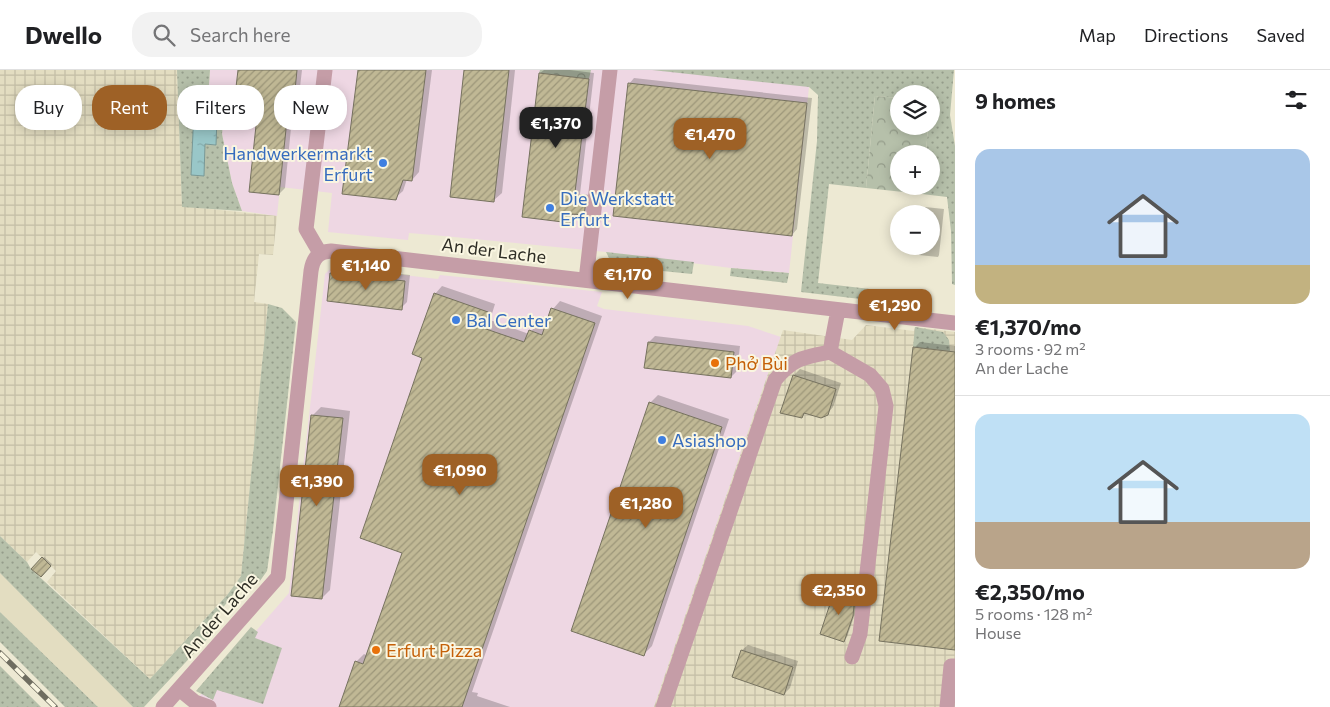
<!DOCTYPE html>
<meta charset="utf-8">
<style>
body{margin:0;font-family:Commissioner,sans-serif;background:#f2f2f2;color:#202124;height:100vh;display:flex;flex-direction:column;font-size:19px;white-space:nowrap}
*{box-sizing:border-box;margin:0}
p{font-size:16px;color:#757577}
.icon{flex:none;width:28px;height:28px;fill:none;stroke:currentColor;stroke-width:2;stroke-linecap:round;stroke-linejoin:round}
.map{position:relative;flex:1;overflow:hidden}
.details{display:flex;flex-direction:column;background:#fff;width:375px}
.details>*{flex:none}
.hud{position:absolute;left:15px;top:15px;width:475px;height:45px;display:flex;gap:10px}
.buttons{position:absolute;left:890px;top:15px;display:grid;gap:10px}
.buttons a{display:grid;place-items:center;width:50px;height:50px;border-radius:50%;background:#fff;box-shadow:0 2px 12px #0003;font-size:25px}
.price{position:absolute;translate:-50% -42px;padding:0 11px;border-radius:10px;background:#9e6126;color:#fff;font-size:16px;line-height:32px;filter:drop-shadow(0 1px 2px #0008)}
.price::after{content:'';position:absolute;left:50%;top:30px;width:15px;height:11px;margin-left:-8px;background:inherit;clip-path:polygon(0 0,100% 0,50% 100%)}
.price.selected{background:#222;color:#fff}
ul{padding:0;list-style:none}
li{display:grid;align-content:center;gap:10px;height:265px;padding:0 20px}
li+li{border-top:1px solid #e0e0e0}
li span{display:grid;place-items:center;height:155px;border-radius:15px;color:#555}
li>.icon{margin-inline-start:auto}
span .icon{width:90px;height:90px;fill:#fffc;stroke-width:1}
li b{font-size:21px}
h2{display:flex;justify-content:space-between;align-items:center;height:60px;padding:0 20px;font-size:21px}
.pill{padding:0 18px;border-radius:20px;background:#fff;box-shadow:0 2px 12px #0003;font-size:18px;line-height:45px}
.pill.selected{background:#9e6126;color:#fff}
header{display:flex;align-items:center;gap:30px;box-sizing:border-box;height:70px;padding:0 25px;background:#fff;border-bottom:1px solid #e0e0e0}
header strong{font-size:24px}
nav{display:flex;gap:28px;margin-inline-start:auto;font-size:18px}
.search{width:350px;height:45px;background:#f2f2f2;display:flex;align-items:center;gap:12px;box-sizing:border-box;padding:0 18px;border-radius:20px;color:#757577;font-size:19px}
main{display:flex;flex:1;min-height:0}
.map>svg:first-child{display:block}
.commercial{fill:#eed7e3}
.industrial{fill:url(#industrial-grid)}
.built{fill:#e3ddc1}
.grass{fill:url(#grass-dots);fill-rule:evenodd}
.forest{fill:url(#forest-crowns)}
.water{fill:url(#water-ripples);stroke:#799997}
.shadow{fill:#0003}
.building{fill:url(#building-hatch);stroke:#76725f}
.lines{fill:none;stroke-linecap:round;stroke-linejoin:round}
.minor{stroke:#c59da7;stroke-width:15}
.rail-casing{stroke:#6f6d60;stroke-width:5.5}
.rail{stroke:#faf6e1;stroke-width:4;stroke-dasharray:11;stroke-linecap:butt}
.shop-dot{fill:#3f7fe0;stroke:#faf6e1;stroke-width:2}
.food-dot{fill:#e8710a;stroke:#faf6e1;stroke-width:2}
.labels{text-anchor:middle;dominant-baseline:central;stroke-width:4;stroke-linejoin:round;paint-order:stroke}
.shop-label{font-size:18px;fill:#366cbe;stroke:#faf6e1;text-anchor:start}
.street-label{font-size:18px;fill:#2e2d25;stroke:#faf6e1}
.food-label{font-size:18px;fill:#c56008;stroke:#faf6e1;text-anchor:start}
</style>
<header>
<strong>Dwello</strong>
<div class="search"><svg class="icon" aria-label="search" viewBox="0 0 24 24"><circle cx="10" cy="10" r="6"/><path d="M15 15l6 6"/></svg>Search here</div>
<nav><a>Map</a><a>Directions</a><a>Saved</a></nav>
</header>
<main>
<div class="map">
<svg width="955" height="637" viewBox="0 0 955 637">
<defs>
<pattern id="industrial-grid" width="8" height="8" patternUnits="userSpaceOnUse" patternTransform="scale(1.25)"><rect width="8" height="8" fill="#e3ddc1"/><path d="M0 4h8M4 0v8" fill="none" stroke="#c3bea6"/></pattern>
<pattern id="grass-dots" width="8" height="8" patternUnits="userSpaceOnUse" patternTransform="scale(1.25)"><rect width="8" height="8" fill="#b6c0aa"/><path d="M2 2h.1M6 6h.1" fill="none" stroke="#949c8a" stroke-width="1.8" stroke-linecap="round"/></pattern>
<pattern id="forest-crowns" width="20" height="18" patternUnits="userSpaceOnUse" patternTransform="scale(1.25)"><rect width="20" height="18" fill="#b6c0aa"/><path d="M2 6a3 3 0 1 1 6 0M12 15a3 3 0 1 1 6 0" fill="none" stroke="#949c8a"/></pattern>
<pattern id="water-ripples" width="26" height="14" patternUnits="userSpaceOnUse" patternTransform="scale(1.25)"><rect width="26" height="14" fill="#99c7c8"/><path d="M2 4q2-2 4 0t4 0M15 11q2-2 4 0t4 0" fill="none" stroke="#84abac"/></pattern>
<pattern id="building-hatch" width="6" height="6" patternUnits="userSpaceOnUse" patternTransform="scale(1.25)"><rect width="6" height="6" fill="#c0b895"/><path d="M-1 1l2-2M0 6l6-6M5 7l2-2" fill="none" stroke="#9c9679"/></pattern>
</defs>
<rect width="100%" height="100%" fill="#ede9d3"/>
<path class="commercial" d="M210,0H809V17L789,203L731,198L606,182L433,165L409,163L408,170L328,162L332,123L280,117L277,146L242,141L232,113L222,64L226,17L209,15Z
M335,197L438,209L440,205L602,222L597,236L604,239L748,256L781,267L654,637H190L289,523L325,204L329,200Z"/>
<path class="industrial" d="M0,0H177L182,136L277,146L273,185L259,184L254,232L268,234L241,506L228,524L150,609L47,512L56,501L36,482L27,492L0,466Z
M866,255L914,261L915,257L955,262V637H654L783,260L852,270Z"/>
<path class="built" d="M0,503L69,572L133,637H98L0,542Z"/>
<path class="grass" d="M177,0H210L209,15L226,17L222,64L232,113L242,141L182,137ZM195,20L218,22L215,75L205,74L192,105Z
M652,0H954L950,45L955,76V215L952,214L951,161L947,127L922,124L923,116H931V84H926L928,56H931V24H899V28L875,26L866,118L829,114L818,213L896,222L894,233L801,222L817,71L818,25L809,17Z
M606,182L694,192L692,204L613,196Z
M731,198L789,203L787,213L730,206Z
M268,234L282,238L296,252L273,460L267,501L257,515L236,521L214,549L211,565L144,637H133L0,503V466L27,492L31,499L150,609L228,524L241,506Z
M915,257L943,262L949,270L950,281L913,277Z
M0,542L98,637H65L0,572Z
M251,557L258,562L255,568L282,578L263,634L217,620L213,630L196,621Z
M0,596L41,637H0Z"/>
<path class="forest" d="M540,0H591L589,9L539,3Z
M875,26L899,28V56H928L926,84H899V116H923L922,124L866,118Z"/>
<path class="water" d="M195,20L218,21L216,75L205,74L204,106L191,105Z"/>
<path class="shadow" d="M240,0H302L297,43L292,48L285,118L279,124L259,45Z
M359,0H432L419,102L412,110L407,109L403,121L395,128Z
M465,0H515L502,123L494,130Z
M544,0H570L594,3L580,124L591,125L590,137L584,144L577,143L571,151L540,3Z
M634,8L812,28L797,159L792,165L629,14Z
M925,137L944,139L939,185L938,187L919,185L920,176H931V144H923Z
M337,197L410,205L407,232L401,238L331,203Z
M442,216L495,234L490,250L529,264L538,253L547,256L553,239L560,231L602,246L472,622L478,623L477,626L510,637H340L356,592L364,584L368,586L403,482L424,287L435,224Z
M655,266L740,276L737,301L731,307L649,272Z
M920,272L955,276V579L914,278Z
M800,299L841,313L833,337L827,344L806,342L802,347L794,305Z
M658,325L729,349L652,576L644,584L650,333Z
M321,337L350,341L330,520L322,528L313,345Z
M44,487L52,494L41,506L33,498Z
M840,516L858,522L856,541L847,567L844,571L836,520Z
M748,575L798,591L790,618L784,624L742,580Z"/>
<path class="building" d="M238,0H297L292,50H287L279,125L249,122L257,46L233,43Z
M358,0H426L412,111L403,110L396,130L342,124Z
M464,0H509L494,132L450,127Z
M539,3L589,9L574,130L586,131L584,145L572,144L571,153L522,147Z
M628,13L807,33L792,166L613,146Z
M330,203L405,211L402,240L327,231Z
M434,223L488,242L483,258L524,272L529,260L542,265L551,238L595,253L462,637H339L355,591L363,594L402,483L360,468L422,288L412,284Z
M648,272L734,282L731,308L644,298Z
M913,277L955,282V580L879,571Z
M793,305L836,319L828,345L821,348L804,343L802,348L780,343Z
M649,332L722,357L644,586L571,561Z
M311,345L343,348L322,529L291,526Z
M42,487L51,496L41,507L31,499Z
M835,519L855,526L853,546L844,572L820,564Z
M741,580L793,597L784,625L732,607Z"/>
<g class="lines">
<path class="minor" d="M320,183L306,159L325,0
M586,210L610,0
M830,282L870,305L882,319L886,336L860,564L852,587
M179,619L195,632L209,637
M163,637L278,507L311,201C313,188 318,182 331,181L955,253
M663,637L775,310C793,288 804,287 830,282L838,240
M947,637L951,596H955"/>
<g class="rail-casing">
<path id="rail" d="M0,583L55,637"/>
</g>
<use href="#rail" class="rail"/>
</g>
<g class="shop-dot">
<circle cx="383" cy="93" r="5"/>
<circle cx="550" cy="138" r="5"/>
<circle cx="456" cy="250" r="5"/>
<circle cx="662" cy="370" r="5"/>
</g>
<g class="food-dot">
<circle cx="715" cy="293" r="5"/>
<circle cx="376" cy="580" r="5"/>
</g>
<g class="labels">
<g class="shop-label">
<text x="373" y="83" text-anchor="end">Handwerkermarkt<tspan x="373" dy="21">Erfurt</tspan></text>
<text x="560" y="128">Die Werkstatt<tspan x="560" dy="21">Erfurt</tspan></text>
<text x="466" y="250">Bal Center</text>
<text x="672" y="370">Asiashop</text>
</g>
<g class="street-label">
<text transform="translate(494 180) rotate(7)">An der Lache</text>
<text transform="translate(219 545) rotate(-49)">An der Lache</text>
</g>
<g class="food-label">
<text x="725" y="293">Phở Bùi</text>
<text x="386" y="580">Erfurt Pizza</text>
</g>
</g>
</svg>
<div class="buttons">
<a><svg class="icon" aria-label="layers" viewBox="0 0 24 24"><path d="M12 4l9 5-9 5-9-5zM3 14l9 5 9-5"/></svg></a>
<a>+</a>
<a>−</a>
</div>
<b class="price selected" style="left:556px;top:79px">€1,370</b>
<b class="price" style="left:710px;top:90px">€1,470</b>
<b class="price" style="left:366px;top:221px">€1,140</b>
<b class="price" style="left:628px;top:230px">€1,170</b>
<b class="price" style="left:895px;top:261px">€1,290</b>
<b class="price" style="left:460px;top:426px">€1,090</b>
<b class="price" style="left:317px;top:437px">€1,390</b>
<b class="price" style="left:646px;top:459px">€1,280</b>
<b class="price" style="left:839px;top:546px">€2,350</b>
<div class="hud">
<a class="pill">Buy</a>
<a class="pill selected">Rent</a>
<a class="pill">Filters</a>
<a class="pill">New</a>
</div>
</div>
<section class="details">
<h2>9 homes<svg class="icon" aria-label="filters" viewBox="0 0 24 24"><path d="M4 7h16M4 17h16"/><circle cx="9" cy="7" r="2"/><circle cx="15" cy="17" r="2"/></svg></h2>
<ul>
<li><span style="background:linear-gradient(#a9c7e8 75%,#c2b280 0)"><svg class="icon" aria-label="home" viewBox="0 0 24 24"><path d="M3 11l9-7 9 7M6 9v11h12V9"/></svg></span><div><b>€1,370/mo</b><p>3 rooms · 92 m²</p><p>An der Lache</p></div></li>
<li><span style="background:linear-gradient(#bfe0f5 70%,#b9a48a 0)"><svg class="icon" aria-label="home" viewBox="0 0 24 24"><path d="M3 11l9-7 9 7M6 9v11h12V9"/></svg></span><div><b>€2,350/mo</b><p>5 rooms · 128 m²</p><p>House</p></div></li>
</ul>
</section>
</main>
